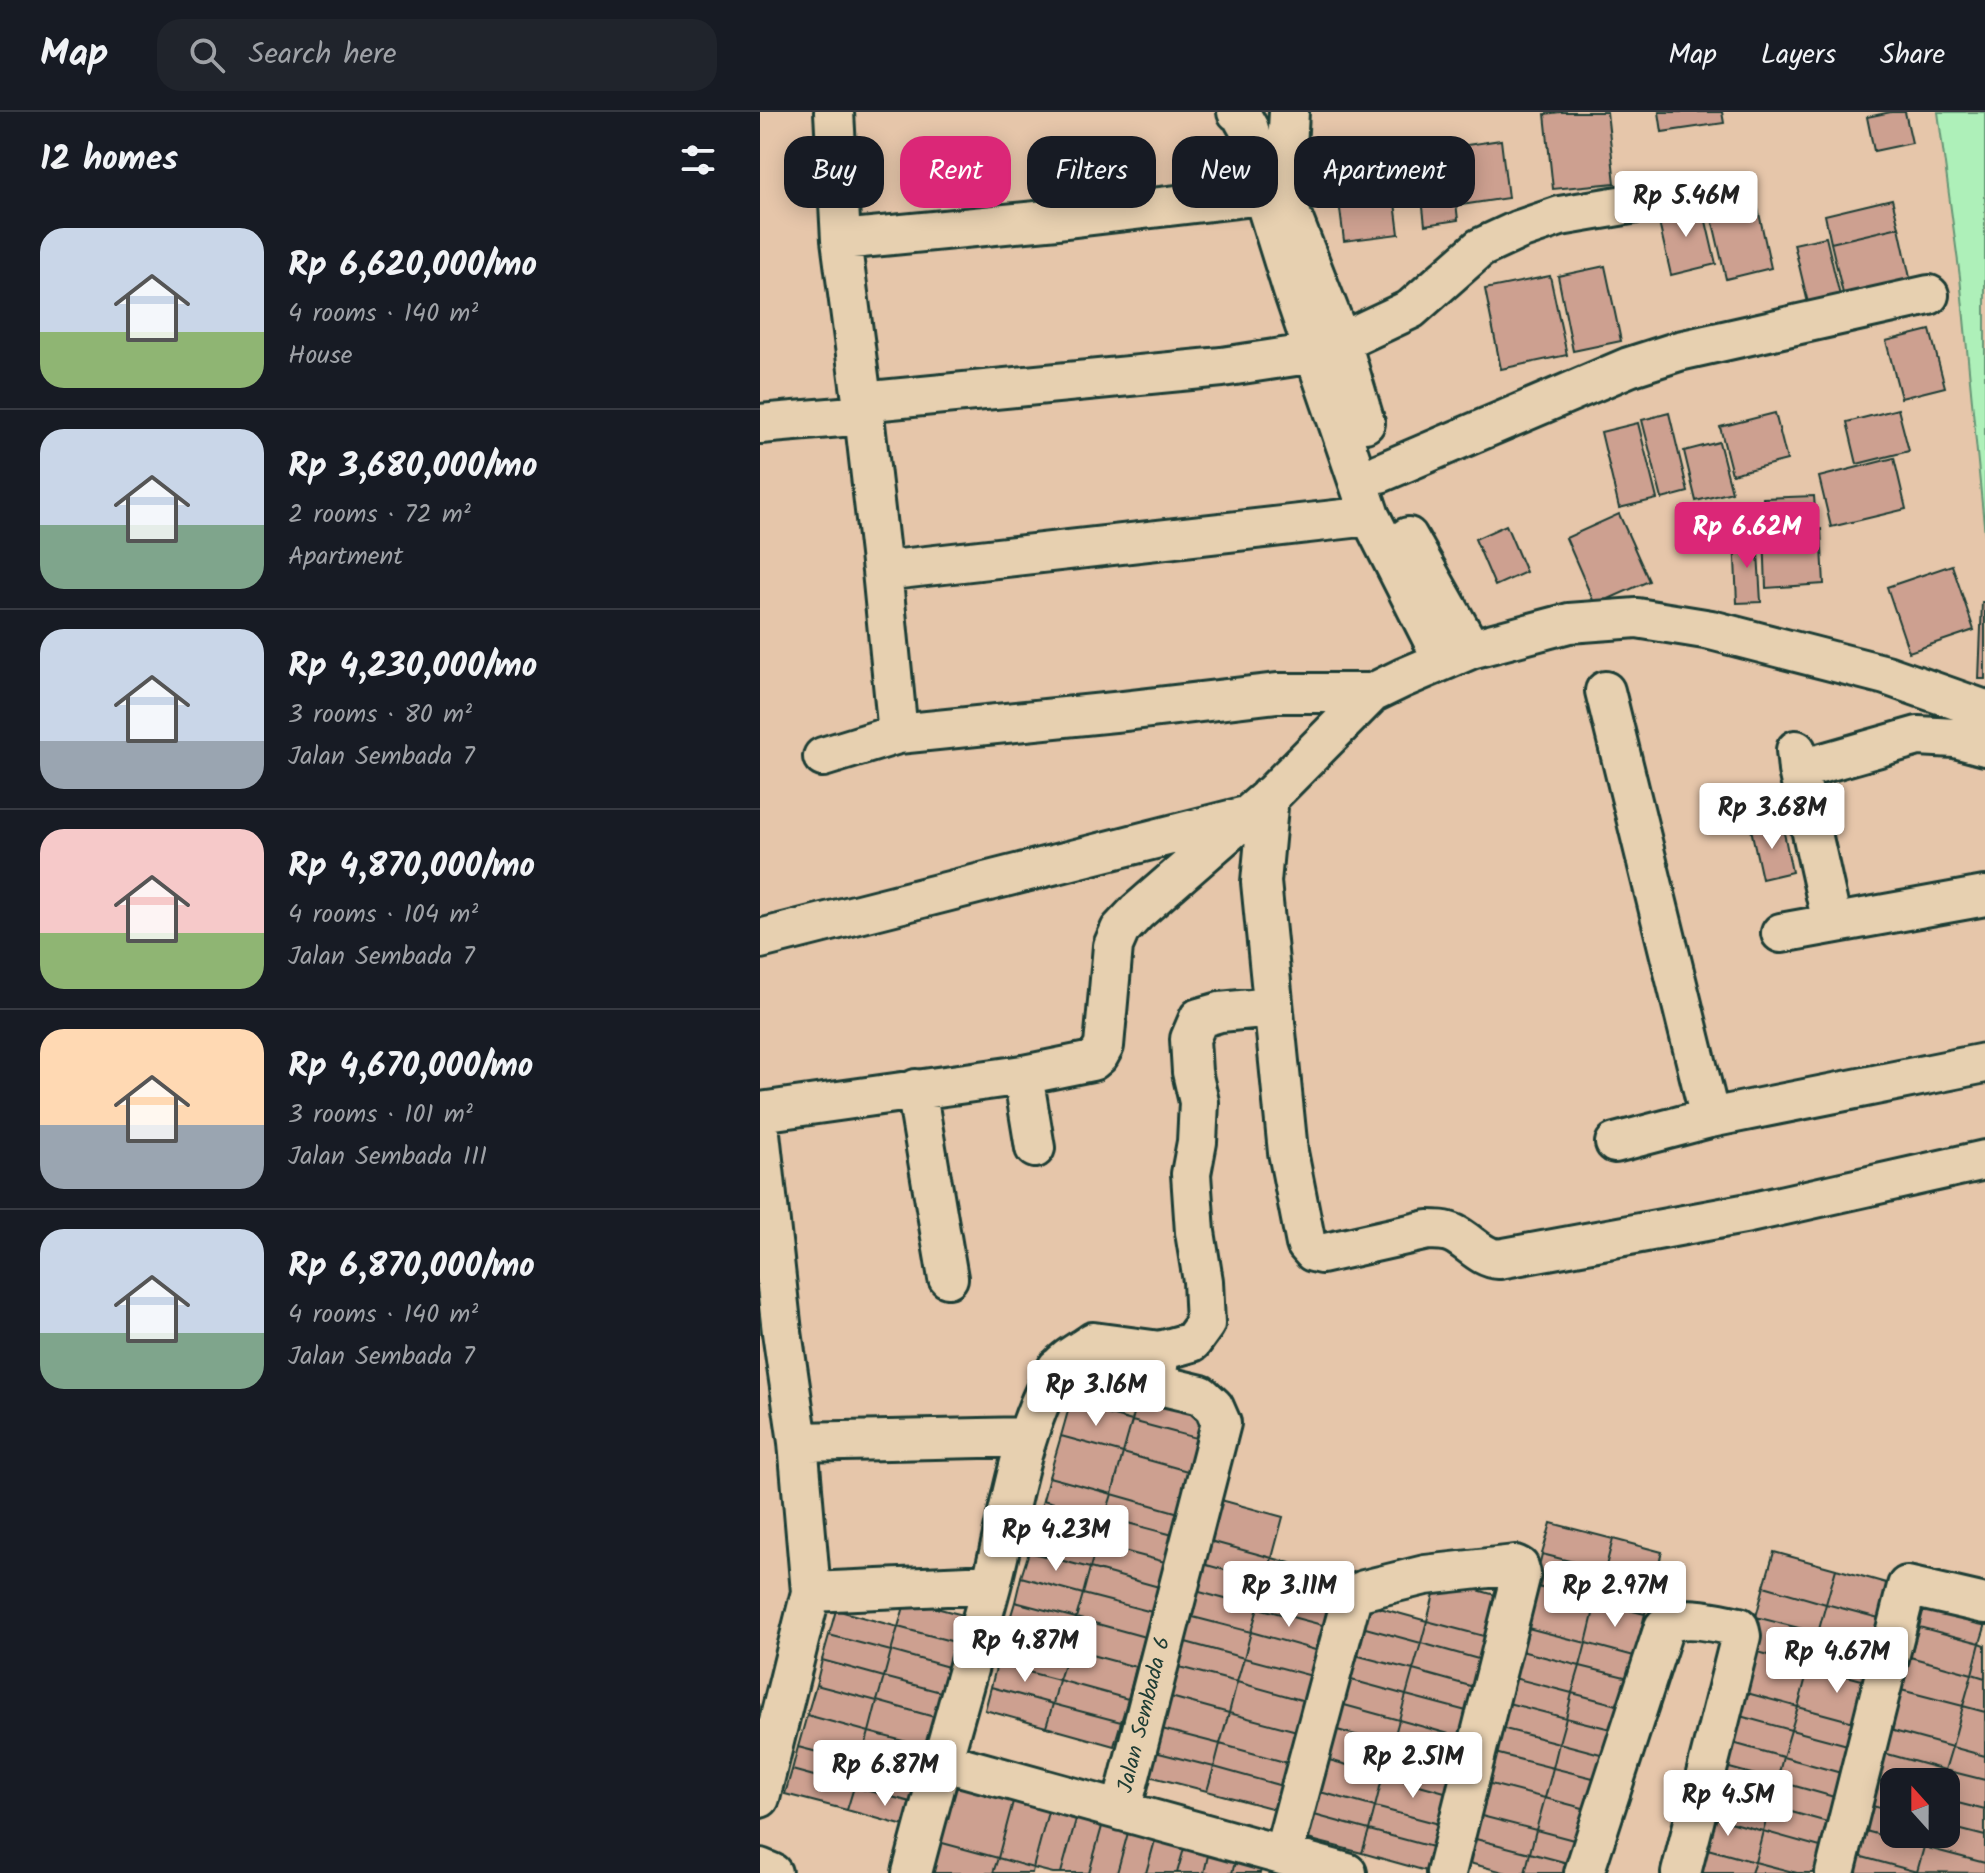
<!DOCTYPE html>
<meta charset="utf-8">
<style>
body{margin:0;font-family:Kalam,sans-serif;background:#20242c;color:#f1f3f6;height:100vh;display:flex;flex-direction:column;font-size:30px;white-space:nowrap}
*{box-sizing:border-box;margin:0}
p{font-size:26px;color:#9ea1a6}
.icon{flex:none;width:44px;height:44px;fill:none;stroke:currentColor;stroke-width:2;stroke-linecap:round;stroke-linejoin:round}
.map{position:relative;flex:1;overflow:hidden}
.panel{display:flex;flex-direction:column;background:#171b24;width:760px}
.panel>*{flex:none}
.guide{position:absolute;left:24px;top:24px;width:760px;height:72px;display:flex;gap:16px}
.needle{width:52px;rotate:339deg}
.fabs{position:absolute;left:1120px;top:1656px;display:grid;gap:16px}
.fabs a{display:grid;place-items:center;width:80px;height:80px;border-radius:16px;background:#171b24;box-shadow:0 4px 20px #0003;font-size:40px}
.price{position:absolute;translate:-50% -68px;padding:0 18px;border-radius:8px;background:#fff;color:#222;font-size:26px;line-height:52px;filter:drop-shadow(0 2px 4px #0008)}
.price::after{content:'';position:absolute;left:50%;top:48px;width:24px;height:18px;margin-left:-12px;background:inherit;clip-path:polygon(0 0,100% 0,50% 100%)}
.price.on{background:#db2777;color:#fff}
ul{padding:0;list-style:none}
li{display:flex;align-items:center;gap:24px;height:200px;padding:0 40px}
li+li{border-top:2px solid #363941}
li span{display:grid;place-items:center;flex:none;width:224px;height:160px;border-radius:24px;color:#555}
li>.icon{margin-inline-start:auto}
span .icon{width:96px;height:96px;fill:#fffc;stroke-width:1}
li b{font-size:34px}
h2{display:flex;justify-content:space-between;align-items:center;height:96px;padding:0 40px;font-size:34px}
.tag{padding:0 28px;border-radius:24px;background:#171b24;box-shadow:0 4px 20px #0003;font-size:28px;line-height:72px}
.tag.on{background:#db2777;color:#fff}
header{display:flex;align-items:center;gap:48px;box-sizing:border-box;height:112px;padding:0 40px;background:#171b24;border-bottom:2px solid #363941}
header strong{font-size:38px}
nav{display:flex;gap:44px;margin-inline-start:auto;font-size:28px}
.search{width:560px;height:72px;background:#20242c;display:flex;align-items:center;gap:20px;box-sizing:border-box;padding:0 28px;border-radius:24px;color:#9ea1a6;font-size:30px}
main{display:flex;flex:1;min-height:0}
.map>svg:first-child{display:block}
.green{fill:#aef0b9;stroke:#669676;stroke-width:2}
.building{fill:#cda090;stroke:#1f3d34;stroke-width:2}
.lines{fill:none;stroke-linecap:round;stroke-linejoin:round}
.minor-casing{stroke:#1f3d34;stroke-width:44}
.minor{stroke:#e7d0b0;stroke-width:38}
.labels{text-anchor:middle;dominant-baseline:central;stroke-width:8;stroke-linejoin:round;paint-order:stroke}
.street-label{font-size:22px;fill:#1f3d34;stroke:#e7d0b0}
</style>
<header>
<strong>Map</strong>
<div class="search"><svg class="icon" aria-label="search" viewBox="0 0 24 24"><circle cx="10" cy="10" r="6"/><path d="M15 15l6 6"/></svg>Search here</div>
<nav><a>Map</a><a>Layers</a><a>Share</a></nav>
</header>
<main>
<section class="panel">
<h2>12 homes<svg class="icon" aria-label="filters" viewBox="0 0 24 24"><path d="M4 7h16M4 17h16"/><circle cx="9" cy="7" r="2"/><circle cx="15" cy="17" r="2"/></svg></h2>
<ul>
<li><span style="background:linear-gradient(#c9d6e8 65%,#8fb573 0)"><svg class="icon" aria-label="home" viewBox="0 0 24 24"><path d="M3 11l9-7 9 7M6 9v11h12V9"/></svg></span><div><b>Rp 6,620,000/mo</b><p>4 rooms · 140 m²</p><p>House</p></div></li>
<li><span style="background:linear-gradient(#c9d6e8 60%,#7fa58c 0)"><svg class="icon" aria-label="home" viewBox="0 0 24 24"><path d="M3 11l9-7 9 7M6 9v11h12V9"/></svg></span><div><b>Rp 3,680,000/mo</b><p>2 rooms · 72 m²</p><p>Apartment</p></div></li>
<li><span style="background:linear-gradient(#c9d6e8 70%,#9aa5b1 0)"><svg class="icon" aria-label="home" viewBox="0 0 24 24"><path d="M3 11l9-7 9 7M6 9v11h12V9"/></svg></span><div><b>Rp 4,230,000/mo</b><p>3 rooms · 80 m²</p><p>Jalan Sembada 7</p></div></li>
<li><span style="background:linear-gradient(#f6c9c9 65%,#8fb573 0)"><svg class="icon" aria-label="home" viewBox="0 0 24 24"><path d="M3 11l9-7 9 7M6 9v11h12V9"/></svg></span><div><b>Rp 4,870,000/mo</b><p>4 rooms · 104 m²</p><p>Jalan Sembada 7</p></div></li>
<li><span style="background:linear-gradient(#ffd9b3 60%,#9aa5b1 0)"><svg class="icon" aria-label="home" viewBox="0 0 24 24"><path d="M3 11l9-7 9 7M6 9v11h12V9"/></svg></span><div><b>Rp 4,670,000/mo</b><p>3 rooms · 101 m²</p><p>Jalan Sembada III</p></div></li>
<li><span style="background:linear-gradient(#c9d6e8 65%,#7fa58c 0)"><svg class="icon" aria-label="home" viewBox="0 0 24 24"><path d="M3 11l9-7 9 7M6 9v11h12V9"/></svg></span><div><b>Rp 6,870,000/mo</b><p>4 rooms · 140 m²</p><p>Jalan Sembada 7</p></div></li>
</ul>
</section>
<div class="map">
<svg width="1225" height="1761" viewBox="0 0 1225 1761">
<rect width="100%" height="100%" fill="#e6c6aa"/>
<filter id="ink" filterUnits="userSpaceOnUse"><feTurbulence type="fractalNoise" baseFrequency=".0125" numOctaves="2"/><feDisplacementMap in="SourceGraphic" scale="16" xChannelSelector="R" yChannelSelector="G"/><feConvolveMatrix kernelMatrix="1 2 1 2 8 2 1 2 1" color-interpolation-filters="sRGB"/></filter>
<g filter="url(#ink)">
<path class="green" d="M1178,0H1225V423L1200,165Z"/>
<path class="building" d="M800,0H847L855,71L793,77L785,2Z
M899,0H962L964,11L902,20Z
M1131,0H1145L1152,31L1114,39L1107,5Z
M741,28L748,86L701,93L693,35Z
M690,38L698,108L665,113L657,42Z
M631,59L639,122L584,129L576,66Z
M1132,87L1139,115L1071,131L1065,103Z
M942,92L956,152L911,163L897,102Z
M997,92L1011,156L966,167L951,102Z
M1139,115L1152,175L1085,190L1071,131Z
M1066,125L1080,184L1048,191L1034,132Z
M845,154L861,229L813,239L798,164Z
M790,164L807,243L741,257L725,177Z
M1170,218L1185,275L1141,286L1126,229Z
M1138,297L1149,339L1097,352L1087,310Z
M909,301L928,380L902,387L882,308Z
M1015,301L1027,348L972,362L960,315Z
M878,311L897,387L859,396L841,320Z
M959,330L972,380L936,389L924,339Z
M1134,346L1146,397L1071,415L1059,365Z
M1054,384L1056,411L1005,414L1003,386Z
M998,389L999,418L973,420L971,391Z
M859,402L889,469L835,493L806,426Z
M746,413L766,460L735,474L715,427Z
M1061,417L1064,472L1006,476L1004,420Z
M997,424L1001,490L977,491L974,425Z
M1192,453L1214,518L1149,540L1127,475Z
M1222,490H1225V567H1219Z
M1022,711L1032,760L1002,767L991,717Z
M380,1278L448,1297L440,1327L372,1309Z
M310,1292L372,1309L363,1341L301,1324Z
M372,1309L440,1327L431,1360L363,1341Z
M301,1324L363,1341L352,1382L289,1365Z
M363,1341L431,1360L419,1401L352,1382Z
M289,1365L352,1382L345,1405L283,1388Z
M352,1382L419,1401L413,1423L345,1405Z
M283,1388L345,1405L337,1432L276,1415Z
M461,1388L523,1405L512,1446L450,1429Z
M345,1405L413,1423L405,1450L337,1432Z
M791,1411L853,1427L845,1458L782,1442Z
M276,1415L337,1432L330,1456L269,1440Z
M853,1427L902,1440L894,1470L845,1458Z
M450,1429L512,1446L505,1469L443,1452Z
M337,1432L405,1450L399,1475L330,1456Z
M269,1440L330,1456L323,1482L261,1465Z
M1014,1440L1076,1457L1066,1492L1004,1474Z
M782,1442L845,1458L836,1490L774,1474Z
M512,1446L580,1465L573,1487L505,1469Z
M443,1452L505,1469L498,1496L436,1479Z
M330,1456L399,1475L392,1500L323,1482Z
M1076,1457L1144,1476L1134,1510L1066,1492Z
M845,1458L894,1470L885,1502L836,1490Z
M261,1465L323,1482L316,1506L255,1490Z
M678,1467L746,1486L735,1527L667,1509Z
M505,1469L573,1487L566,1514L498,1496Z
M774,1474L836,1490L826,1531L764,1515Z
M1004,1474L1066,1492L1058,1521L996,1505Z
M436,1479L498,1496L491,1520L429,1504Z
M1168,1480L1225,1496V1515L1220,1531L1159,1515Z
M323,1482L392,1500L385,1525L316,1506Z
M146,1488L214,1506L206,1533L138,1515Z
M255,1490L316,1506L309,1537L246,1520Z
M836,1490L885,1502L874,1544L826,1531Z
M605,1492L667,1509L661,1531L598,1514Z
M1066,1492L1134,1510L1126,1540L1058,1521Z
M498,1496L566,1514L559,1539L491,1520Z
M76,1498L138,1515L131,1539L69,1523Z
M429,1504L491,1520L484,1546L422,1529Z
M996,1505L1058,1521L1049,1554L987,1537Z
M316,1506L385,1525L376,1555L309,1537Z
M667,1509L735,1527L729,1550L661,1531Z
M598,1514L661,1531L653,1558L591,1542Z
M138,1515L206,1533L199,1558L131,1539Z
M764,1515L826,1531L820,1554L757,1538Z
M1159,1515L1220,1531L1212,1562L1150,1545Z
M246,1520L309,1537L299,1568L237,1552Z
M491,1520L559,1539L552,1564L484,1546Z
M1058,1521L1126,1540L1117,1572L1049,1554Z
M69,1523L131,1539L124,1565L62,1548Z
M422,1529L484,1546L477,1570L415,1554Z
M661,1531L729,1550L721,1577L653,1558Z
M826,1531L874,1544L869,1566L820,1554Z
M1220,1531L1225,1533V1566L1212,1562Z
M309,1537L376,1555L368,1587L299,1568Z
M987,1537L1049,1554L1038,1595L976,1578Z
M757,1538L820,1554L812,1581L750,1565Z
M131,1539L199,1558L192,1583L124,1565Z
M591,1542L653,1558L646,1583L584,1566Z
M1150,1545L1212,1562L1203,1594L1141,1578Z
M484,1546L552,1564L545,1589L477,1570Z
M62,1548L124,1565L117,1589L56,1573Z
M237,1552L299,1568L293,1592L231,1575Z
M415,1554L477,1570L469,1601L407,1584Z
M820,1554L869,1566L861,1594L812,1581Z
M1049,1554L1117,1572L1105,1613L1038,1595Z
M653,1558L721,1577L714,1601L646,1583Z
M1212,1562L1225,1566V1600L1203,1594Z
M124,1565L192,1583L185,1608L117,1589Z
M750,1565L812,1581L806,1606L744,1590Z
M584,1566L646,1583L639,1608L577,1591Z
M299,1568L368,1587L361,1610L293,1592Z
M477,1570L545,1589L537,1619L469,1601Z
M56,1573L117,1589L109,1620L47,1603Z
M231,1575L293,1592L286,1615L225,1598Z
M976,1578L1038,1595L1031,1618L969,1601Z
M1141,1578L1203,1594L1192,1635L1130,1618Z
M812,1581L861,1594L855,1618L806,1606Z
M646,1583L714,1601L707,1627L639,1608Z
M407,1584L469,1601L460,1632L398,1616Z
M117,1589L185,1608L177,1638L109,1620Z
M744,1590L806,1606L799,1631L737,1615Z
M577,1591L639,1608L632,1633L570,1616Z
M293,1592L361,1610L354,1634L286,1615Z
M1203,1594L1225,1600V1644L1192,1635Z
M1038,1595L1105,1613L1099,1636L1031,1618Z
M469,1601L537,1619L528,1651L460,1632Z
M969,1601L1031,1618L1023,1645L962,1628Z
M47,1603L109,1620L100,1651L38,1635Z
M806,1606L855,1618L848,1644L799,1631Z
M639,1608L707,1627L700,1652L632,1633Z
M737,1615L799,1631L793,1656L731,1640Z
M398,1616L460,1632L454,1655L391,1639Z
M570,1616L632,1633L623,1663L562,1646Z
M1031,1618L1099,1636L1092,1664L1023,1645Z
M1130,1618L1192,1635L1185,1658L1124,1641Z
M109,1620L177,1638L168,1670L100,1651Z
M962,1628L1023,1645L1017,1669L955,1652Z
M799,1631L848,1644L841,1668L793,1656Z
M460,1632L528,1651L522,1674L454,1655Z
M632,1633L700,1652L692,1682L623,1663Z
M38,1635L100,1651L94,1675L32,1658Z
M1192,1635L1225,1644V1668L1185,1658Z
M391,1639L454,1655L447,1679L385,1663Z
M731,1640L793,1656L785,1686L723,1670Z
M1124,1641L1185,1658L1182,1670H1134V1673L1116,1668Z
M1023,1645L1092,1664L1085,1688L1017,1669Z
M562,1646L623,1663L615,1695L553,1678Z
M100,1651L168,1670L162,1693L94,1675Z
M955,1652L1017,1669L1010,1694L948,1678Z
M454,1655L522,1674L515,1697L447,1679Z
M793,1656L841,1668L834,1699L785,1686Z
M32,1658L94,1675L87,1698L25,1682Z
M1185,1658L1225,1668V1698L1186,1688V1670H1182Z
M623,1663L692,1682L683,1713L615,1695Z
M1116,1668L1134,1673V1700L1109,1693Z
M1017,1669L1085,1688L1078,1713L1010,1694Z
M192,1670L254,1686L238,1746L175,1729Z
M723,1670L785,1686L776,1718L714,1702Z
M94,1675L162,1693L155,1717L87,1698Z
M553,1678L615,1695L609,1718L547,1701Z
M948,1678L1010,1694L1003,1719L941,1702Z
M254,1686L289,1696L273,1756L238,1746Z
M785,1686L834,1699L825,1731L776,1718Z
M1186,1688L1225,1698V1724L1186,1714Z
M1109,1693L1134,1700V1722H1167L1164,1735L1102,1718Z
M1010,1694L1078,1713L1071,1738L1003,1719Z
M615,1695L683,1713L676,1736L609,1718Z
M289,1696L317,1704L301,1761H293L273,1756Z
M547,1701L609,1718L602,1741L540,1725Z
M714,1702L776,1718L770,1741L708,1725Z
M941,1702L1003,1719L995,1750L933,1733Z
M317,1704L343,1711L329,1761H301Z
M343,1711L369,1717L357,1761H329Z
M1186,1714L1225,1724V1751L1164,1735L1167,1722H1186Z
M369,1717L396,1725L386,1761H357Z
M609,1718L676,1736L670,1760L602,1741Z
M776,1718L825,1731L819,1754L770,1741Z
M1102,1718L1164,1735L1157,1760L1095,1743Z
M1003,1719L1071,1738L1065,1761H1037L995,1750Z
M396,1725L425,1733L417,1761H386Z
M708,1725L770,1741L765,1761H747L702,1749Z
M175,1729L238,1746L233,1761H166Z
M425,1733L449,1739L444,1761H417Z
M933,1733L995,1750L991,1761H925Z
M1164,1735L1225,1751V1761L1157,1760Z
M449,1739L476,1747L472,1761H444Z
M770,1741L819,1754L817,1761H765Z
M1095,1743L1157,1760L1156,1761H1090Z
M238,1746L273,1756L272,1761H233Z
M476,1747L503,1754L500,1761H472Z
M995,1750L1037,1761H991Z"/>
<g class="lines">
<g class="minor-casing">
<path id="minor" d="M74,0L81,128L104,303L122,459L138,622
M477,0L480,1L489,17L503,83L533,179L610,404L683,548
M529,0L525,71L529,97L581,230L605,311
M81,128L297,107L503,83
M581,230L651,197L720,136L759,118L800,104L900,87
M101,290L462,255L555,241
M0,312L104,303
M620,361L869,255L919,239L1169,183
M648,425L711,537
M122,459L610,404
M845,579L950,1006
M1036,638L1038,658L1072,811
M63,645L138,622L364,599L517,581H612
M1038,658L1158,624L1195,626L1225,634
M509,684L501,770L528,1040L546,1132L553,1140L561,1142L668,1118C676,1118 686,1118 694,1122C710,1130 721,1146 739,1147L989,1101L1225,1048
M1021,821L1225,784
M0,827L482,705
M263,963L275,1036
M156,977L188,1166
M0,1000L263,963L332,949L339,943L344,934L353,834L360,818L377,800L511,683L612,581L643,566L711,537L809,511L877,506L951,518L1126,563L1225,598
M0,1021L22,1220L38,1330L51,1480L0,1686
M855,1031L950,1006L1225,951
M297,1256L395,1272L441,1283L454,1295L461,1311L361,1699
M397,1262L400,1239L432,1230L445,1212L443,1169L435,1120L431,1062L437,1030L439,990L432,960L430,927L439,906L460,900L513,895
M38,1330L266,1325
M51,1480L231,1472
M181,1649L587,1761
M523,1743L591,1488L595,1482L604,1478L665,1463L755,1453L759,1455L761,1462L686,1761
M0,1756L12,1761
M152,1761C177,1665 205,1570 231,1474C250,1402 258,1326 295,1260C303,1247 321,1239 333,1230L400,1239
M824,1761L904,1515C920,1500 959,1511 979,1515L981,1524L921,1761
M1075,1761L1147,1474L1225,1492"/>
</g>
<use href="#minor" class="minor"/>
</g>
</g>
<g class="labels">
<g class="street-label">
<text transform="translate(385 1603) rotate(-76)">Jalan Sembada 6</text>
</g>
</g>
</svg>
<div class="fabs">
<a><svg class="needle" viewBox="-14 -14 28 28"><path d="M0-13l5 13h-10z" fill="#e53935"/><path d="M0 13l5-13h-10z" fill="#9ea1a6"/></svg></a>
</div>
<b class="price" style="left:926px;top:127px">Rp 5.46M</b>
<b class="price on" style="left:987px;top:458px">Rp 6.62M</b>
<b class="price" style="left:1012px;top:739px">Rp 3.68M</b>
<b class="price" style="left:336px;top:1316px">Rp 3.16M</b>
<b class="price" style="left:296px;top:1461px">Rp 4.23M</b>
<b class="price" style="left:529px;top:1517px">Rp 3.11M</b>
<b class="price" style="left:855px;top:1517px">Rp 2.97M</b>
<b class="price" style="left:265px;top:1572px">Rp 4.87M</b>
<b class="price" style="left:1077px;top:1583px">Rp 4.67M</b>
<b class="price" style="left:653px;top:1688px">Rp 2.51M</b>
<b class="price" style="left:125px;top:1696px">Rp 6.87M</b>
<b class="price" style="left:968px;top:1726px">Rp 4.5M</b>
<div class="guide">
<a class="tag">Buy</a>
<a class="tag on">Rent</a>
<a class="tag">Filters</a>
<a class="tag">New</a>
<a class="tag">Apartment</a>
</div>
</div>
</main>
